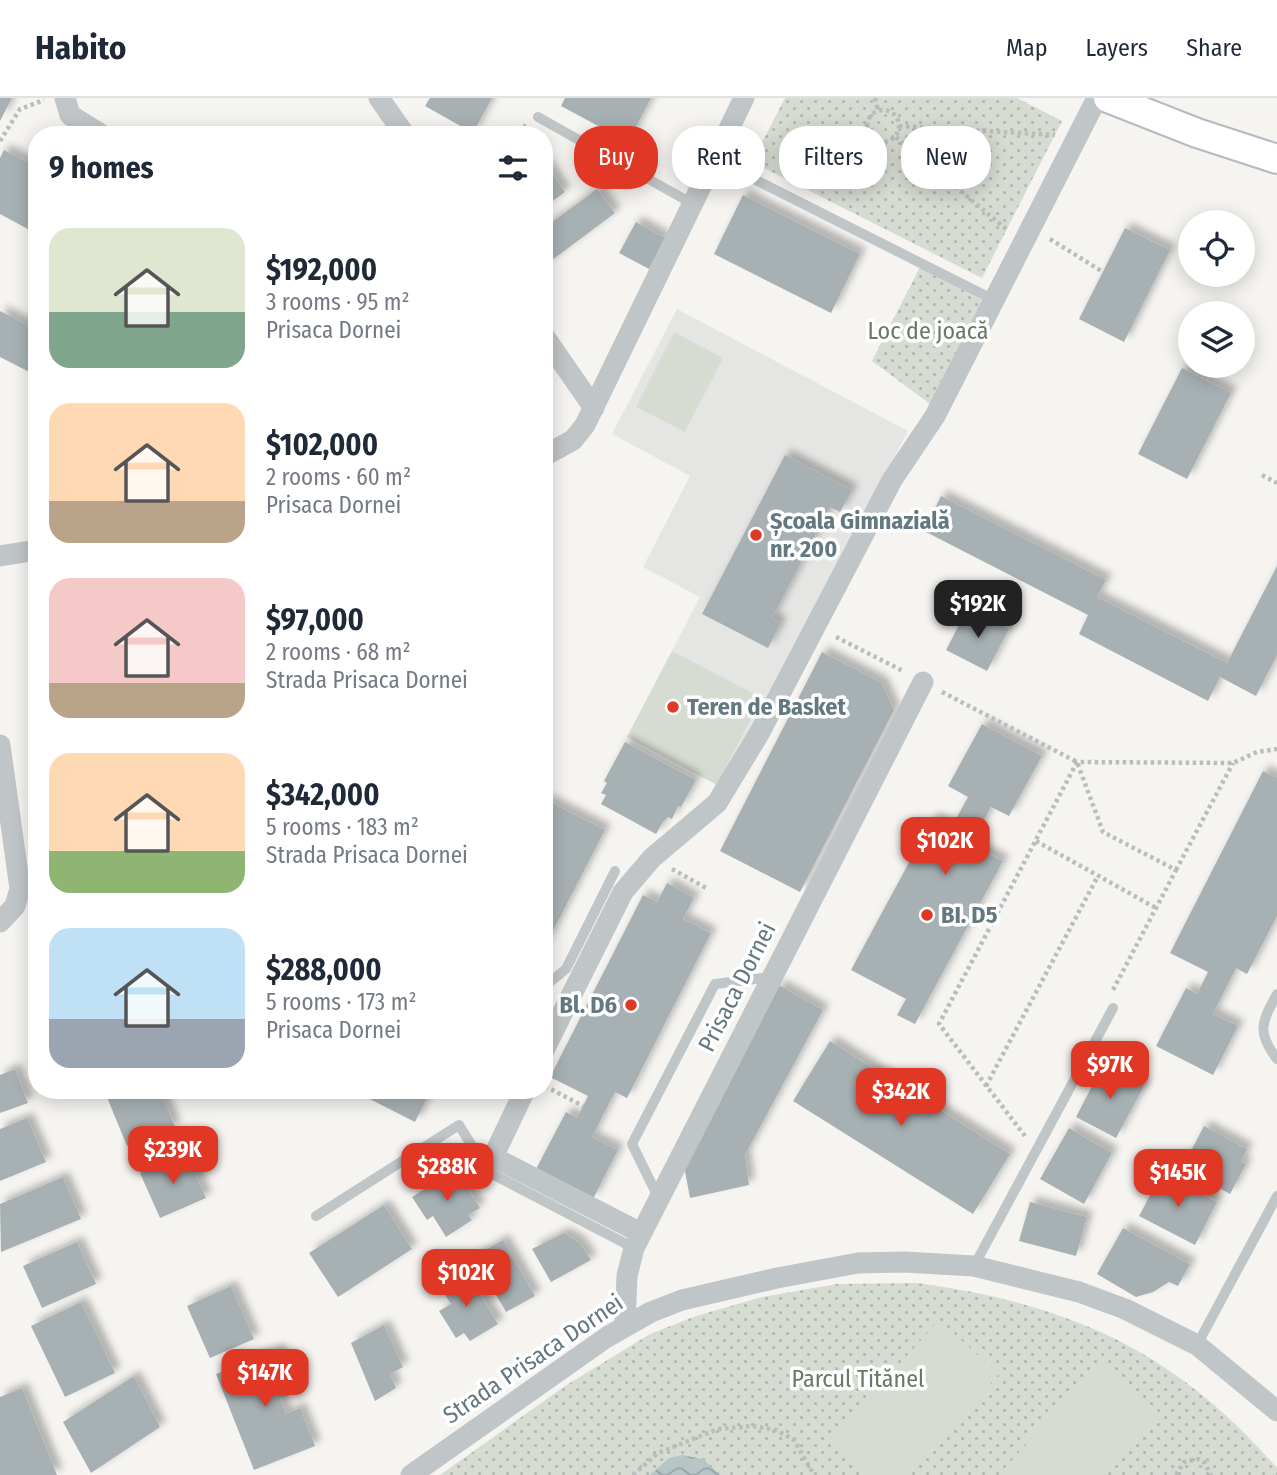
<!DOCTYPE html>
<meta charset="utf-8">
<style>
body{margin:0;font-family:"Fira Sans Condensed",sans-serif;background:#f2f2f3;color:#1f2937;height:100vh;display:flex;flex-direction:column;font-size:26px;white-space:nowrap}
*{box-sizing:border-box;margin:0}
p{font-size:23px;color:#747a83}
.icon{flex:none;width:38px;height:38px;fill:none;stroke:currentColor;stroke-width:2;stroke-linecap:round;stroke-linejoin:round}
.map{position:relative;flex:1;overflow:hidden}
.details{position:absolute;left:28px;top:28px;width:525px;height:973px;display:flex;flex-direction:column;background:#fff;border-radius:28px;box-shadow:0 4px 18px #0003}
.details>*{flex:none}
.top-card{position:absolute;left:574px;top:28px;width:597px;height:63px;display:flex;gap:14px}
.fabs{position:absolute;left:1178px;top:112px;display:grid;gap:14px}
.fabs a{display:grid;place-items:center;width:77px;height:77px;border-radius:50%;background:#fff;box-shadow:0 4px 18px #0003;font-size:35px}
.price{position:absolute;translate:-50% -60px;padding:0 16px;border-radius:14px;background:#e13825;color:#fff;font-size:23px;line-height:46px;filter:drop-shadow(0 2px 4px #0008)}
.price::after{content:'';position:absolute;left:50%;top:42px;width:21px;height:16px;margin-left:-10px;background:inherit;clip-path:polygon(0 0,100% 0,50% 100%)}
.price.active{background:#222;color:#fff}
ul{padding:0;list-style:none}
li{display:flex;align-items:center;gap:21px;height:175px;padding:0 21px}
li span{display:grid;place-items:center;flex:none;width:196px;height:140px;border-radius:21px;color:#555}
li>.icon{margin-inline-start:auto}
span .icon{width:84px;height:84px;fill:#fffc;stroke-width:1}
li b{font-size:30px}
h2{display:flex;justify-content:space-between;align-items:center;height:84px;padding:0 21px;font-size:30px}
.tag{padding:0 24px;border-radius:28px;background:#fff;box-shadow:0 4px 18px #0003;font-size:24px;line-height:63px}
.tag.active{background:#e13825;color:#fff}
header{display:flex;align-items:center;gap:42px;box-sizing:border-box;height:98px;padding:0 35px;background:#fff;border-bottom:2px solid #e0e1e3}
header strong{font-size:33px}
nav{display:flex;gap:38px;margin-inline-start:auto;font-size:24px}
.map>svg:first-child{display:block}
.built{fill:#e5e6e4}
.park{fill:url(#park-dots)}
.pitch{fill:#d7dcd2}
.water{fill:url(#water-waves)}
.building{fill:#a7b1b4;filter:url(#shadow)}
.lines{fill:none;stroke-linecap:round;stroke-linejoin:round}
.secondary-casing{stroke:#b4babe;stroke-width:32}
.path{stroke:#babdbe;stroke-width:4.5;stroke-dasharray:3.5 3.5;stroke-linecap:butt}
.lane{stroke:#c0c5c7;stroke-width:10}
.street{stroke:#c0c5c7;stroke-width:21}
.secondary{stroke:#fff;stroke-width:28}
.poi-dot{fill:#e13825;stroke:#fff;stroke-width:2.5}
.labels{text-anchor:middle;dominant-baseline:central;stroke-width:7;stroke-linejoin:round;paint-order:stroke}
.park-label{font-size:24px;fill:#6a7963;stroke:#fff}
.poi-label{font-size:24px;font-weight:bold;fill:#647882;stroke:#fff;text-anchor:start}
.street-label{font-size:24px;fill:#647882;stroke:#fff}
</style>
<header>
<strong>Habito</strong>
<nav><a>Map</a><a>Layers</a><a>Share</a></nav>
</header>
<div class="map">
<svg width="1277" height="1377" viewBox="0 0 1277 1377">
<defs>
<pattern id="park-dots" width="8" height="8" patternUnits="userSpaceOnUse" patternTransform="scale(1.75)"><rect width="8" height="8" fill="#d7dcd2"/><path d="M2 2h.1M6 6h.1" fill="none" stroke="#b2b7b0" stroke-width="1.8" stroke-linecap="round"/></pattern>
<pattern id="water-waves" width="16" height="10" patternUnits="userSpaceOnUse" patternTransform="scale(1.75)"><rect width="16" height="10" fill="#b7c5c7"/><path d="M0 5q4-4 8 0t8 0" fill="none" stroke="#98a5a7"/></pattern>
<filter id="shadow"><feDropShadow dx="6" dy="-6" stdDeviation="3.5" flood-color="#0004"/></filter>
</defs>
<rect width="100%" height="100%" fill="#f5f4f1"/>
<path class="built" d="M677,211L908,333L721,689L627,639L700,499L643,469L690,378L612,336Z"/>
<path class="park" d="M785,0H1017L1062,23L982,180L752,64Z
M920,169L984,203L930,306L872,263Z
M917,1185C1070,1206 1174,1252 1277,1370V1377H440L565,1288L650,1236L696,1218L762,1199L837,1186Z"/>
<path class="pitch" d="M674,234L723,260L685,334L636,309Z
M672,553L762,600L717,687L627,639Z
M939,1222L999,1276L910,1377H865L829,1345Z
M1100,1263L1161,1317L1107,1377H999Z"/>
<path class="water" d="M682,1357L703,1361L720,1377H650L669,1360Z"/>
<path class="building" d="M0,0H12L0,23Z
M430,0H492L473,35L425,8Z
M565,0H651L628,44L561,8Z
M4,52L37,69V136L0,116V60Z
M544,64L565,94L544,109Z
M597,91L615,115L544,168V130Z
M743,97L860,156L831,215L714,156Z
M636,124L665,140L649,171L619,155Z
M1125,130L1170,152L1124,244L1079,221Z
M0,213L37,232V278L0,259Z
M1182,270L1231,295L1187,381L1138,356Z
M785,357L852,392L840,414L830,409L772,520L781,525L768,550L702,516Z
M941,398L1106,482L1097,499L1227,565L1277,468V557L1256,598L1220,579L1208,603L1079,536L1088,517L924,433Z
M968,510L1009,531L987,573L946,552Z
M822,554L882,585L894,612L800,794L720,753Z
M982,626L1042,658L1009,718L991,709L971,746L1003,763L915,926L897,917L906,901L851,872L933,720L951,730L968,699L948,688Z
M625,644L696,682L681,709L678,708L672,721L668,719L663,724L656,736L601,706L606,697L601,695L607,685L604,683Z
M1263,673L1277,680V818L1247,876L1236,870L1213,916L1238,928L1213,977L1156,948L1186,890L1197,896L1208,874L1170,855Z
M544,701L605,732L544,850Z
M667,785L694,800L683,821L711,835L627,1000L615,994L592,1039L618,1052L593,1101L536,1071L566,1014L577,1020L588,998L550,979L643,797L657,804Z
M36,819H37V855L30,839Z
M779,887L823,912L745,1057L749,1087L690,1100L684,1068Z
M830,943L1010,1056L973,1116L793,1003Z
M1103,967L1144,988L1116,1040L1076,1019Z
M15,971L28,1005L0,1015V977Z
M104,992H160L175,1029L127,1048Z
M352,992H431L415,1024Z
M27,1020L46,1064L0,1083V1031Z
M1204,1028L1247,1051L1241,1063L1246,1066L1230,1096L1182,1070Z
M1069,1030L1112,1055L1084,1106L1040,1081Z
M186,1055L206,1100L160,1120L140,1075Z
M455,1072L480,1110L468,1117L472,1122L446,1139L433,1118L427,1122L412,1099Z
M1162,1075L1217,1104L1195,1147L1139,1118Z
M63,1079L81,1121L1,1154L0,1106Z
M1030,1104L1087,1119L1076,1158L1019,1143Z
M384,1107L412,1151L338,1199L309,1155Z
M1123,1130L1190,1166L1178,1188L1169,1184L1153,1194L1136,1199L1097,1176Z
M564,1135L580,1145L591,1162L551,1184L532,1151Z
M503,1142L535,1198L506,1214L474,1159Z
M77,1144L96,1186L42,1210L23,1168Z
M466,1173L498,1226L470,1243L464,1235L456,1240L439,1213L451,1206L440,1189Z
M231,1188L254,1241L210,1260L187,1208Z
M81,1204L115,1275L65,1299L31,1228Z
M384,1227L403,1269L390,1276L396,1290L375,1303L351,1245Z
M279,1251L297,1294L280,1301L286,1316L300,1310L315,1348L254,1372L216,1276Z
M134,1278L160,1329L91,1375L63,1324Z
M22,1290L57,1377H0V1299Z"/>
<g class="lines">
<g class="secondary-casing">
<path id="secondary" d="M1108,0L1197,35L1277,61"/>
</g>
<path class="path" d="M875,0L878,13
M867 28a16 16 0 1 1 32 0a16 16 0 1 1-32 0Z
M899,28L1055,37
M513,37L526,27
M896,39L1006,131
M0,43L20,11L44,2
M787,79L871,38
M1050,141L1103,174
M1262,377L1277,385
M836,539L903,573
M942,594L1077,664L1103,734L1176,772L1113,892
M1036,743L1156,810
M672,771L708,791
M1176,772L1233,665
M545,988L583,1008
M986,988L1098,778
M1025,1038L939,926L1077,664L1233,665L1257,654L1277,651
M633,1377L658,1355L718,1331L753,1328L776,1332L794,1342L814,1377
M1176,1377L1184,1364L1198,1361L1205,1365L1211,1377"/>
<path class="lane" d="M538,19L693,106
M714,61L994,202
M544,889L566,871L615,773
M1277,896C1262,924 1256,934 1277,961
M227,992H231
M659,1101L632,1046L715,886L771,879
M316,1118L459,1027L488,1074L634,1150
M974,1168L1113,910
M1197,1247L1277,1098"/>
<path class="street" d="M65,0L70,17L102,37
M379,0L405,37
M544,238L594,310
M544,358L573,342L585,327L744,0
M0,458L37,452
M0,647L20,791L15,808L0,824
M544,952L623,794L652,760L717,705L760,634L892,382L935,318L1097,0
M525,992L493,1059L641,1135
M625,1227L627,1178L634,1150L923,584
M411,1377L607,1239L651,1214L682,1202L777,1180L858,1165L904,1164L974,1168L1079,1194L1125,1211L1197,1247L1277,1313"/>
<use href="#secondary" class="secondary"/>
</g>
<g class="poi-dot">
<circle cx="756" cy="437" r="7"/>
<circle cx="673" cy="609" r="7"/>
<circle cx="927" cy="817" r="7"/>
<circle cx="631" cy="907" r="7"/>
</g>
<g class="labels">
<g class="park-label">
<text x="928" y="233">Loc de joacă</text>
<text x="858" y="1281">Parcul Titănel</text>
</g>
<g class="poi-label">
<text x="770" y="423">Școala Gimnazială<tspan x="770" dy="28">nr. 200</tspan></text>
<text x="687" y="609">Teren de Basket</text>
<text x="941" y="817">BI. D5</text>
<text x="617" y="907" text-anchor="end">Bl. D6</text>
</g>
<g class="street-label">
<text transform="translate(737 889) rotate(-63)">Prisaca Dornei</text>
<text transform="translate(533 1261) rotate(-34)">Strada Prisaca Dornei</text>
</g>
</g>
</svg>
<div class="fabs">
<a><svg class="icon" aria-label="locate" viewBox="0 0 24 24"><circle cx="12" cy="12" r="6"/><path d="M12 2v4M12 18v4M2 12h4M18 12h4"/></svg></a>
<a><svg class="icon" aria-label="layers" viewBox="0 0 24 24"><path d="M12 4l9 5-9 5-9-5zM3 14l9 5 9-5"/></svg></a>
</div>
<b class="price active" style="left:978px;top:542px">$192K</b>
<b class="price" style="left:945px;top:779px">$102K</b>
<b class="price" style="left:1110px;top:1003px">$97K</b>
<b class="price" style="left:901px;top:1030px">$342K</b>
<b class="price" style="left:173px;top:1088px">$239K</b>
<b class="price" style="left:447px;top:1105px">$288K</b>
<b class="price" style="left:1178px;top:1111px">$145K</b>
<b class="price" style="left:466px;top:1211px">$102K</b>
<b class="price" style="left:265px;top:1311px">$147K</b>
<div class="top-card">
<a class="tag active">Buy</a>
<a class="tag">Rent</a>
<a class="tag">Filters</a>
<a class="tag">New</a>
</div>
<section class="details">
<h2>9 homes<svg class="icon" aria-label="filters" viewBox="0 0 24 24"><path d="M4 7h16M4 17h16"/><circle cx="9" cy="7" r="2"/><circle cx="15" cy="17" r="2"/></svg></h2>
<ul>
<li><span style="background:linear-gradient(#dfe7d0 60%,#7fa58c 0)"><svg class="icon" aria-label="home" viewBox="0 0 24 24"><path d="M3 11l9-7 9 7M6 9v11h12V9"/></svg></span><div><b>$192,000</b><p>3 rooms · 95 m²</p><p>Prisaca Dornei</p></div></li>
<li><span style="background:linear-gradient(#ffd9b3 70%,#b9a48a 0)"><svg class="icon" aria-label="home" viewBox="0 0 24 24"><path d="M3 11l9-7 9 7M6 9v11h12V9"/></svg></span><div><b>$102,000</b><p>2 rooms · 60 m²</p><p>Prisaca Dornei</p></div></li>
<li><span style="background:linear-gradient(#f6c9c9 75%,#b9a48a 0)"><svg class="icon" aria-label="home" viewBox="0 0 24 24"><path d="M3 11l9-7 9 7M6 9v11h12V9"/></svg></span><div><b>$97,000</b><p>2 rooms · 68 m²</p><p>Strada Prisaca Dornei</p></div></li>
<li><span style="background:linear-gradient(#ffd9b3 70%,#8fb573 0)"><svg class="icon" aria-label="home" viewBox="0 0 24 24"><path d="M3 11l9-7 9 7M6 9v11h12V9"/></svg></span><div><b>$342,000</b><p>5 rooms · 183 m²</p><p>Strada Prisaca Dornei</p></div></li>
<li><span style="background:linear-gradient(#bfe0f5 65%,#9aa5b1 0)"><svg class="icon" aria-label="home" viewBox="0 0 24 24"><path d="M3 11l9-7 9 7M6 9v11h12V9"/></svg></span><div><b>$288,000</b><p>5 rooms · 173 m²</p><p>Prisaca Dornei</p></div></li>
</ul>
</section>
</div>
